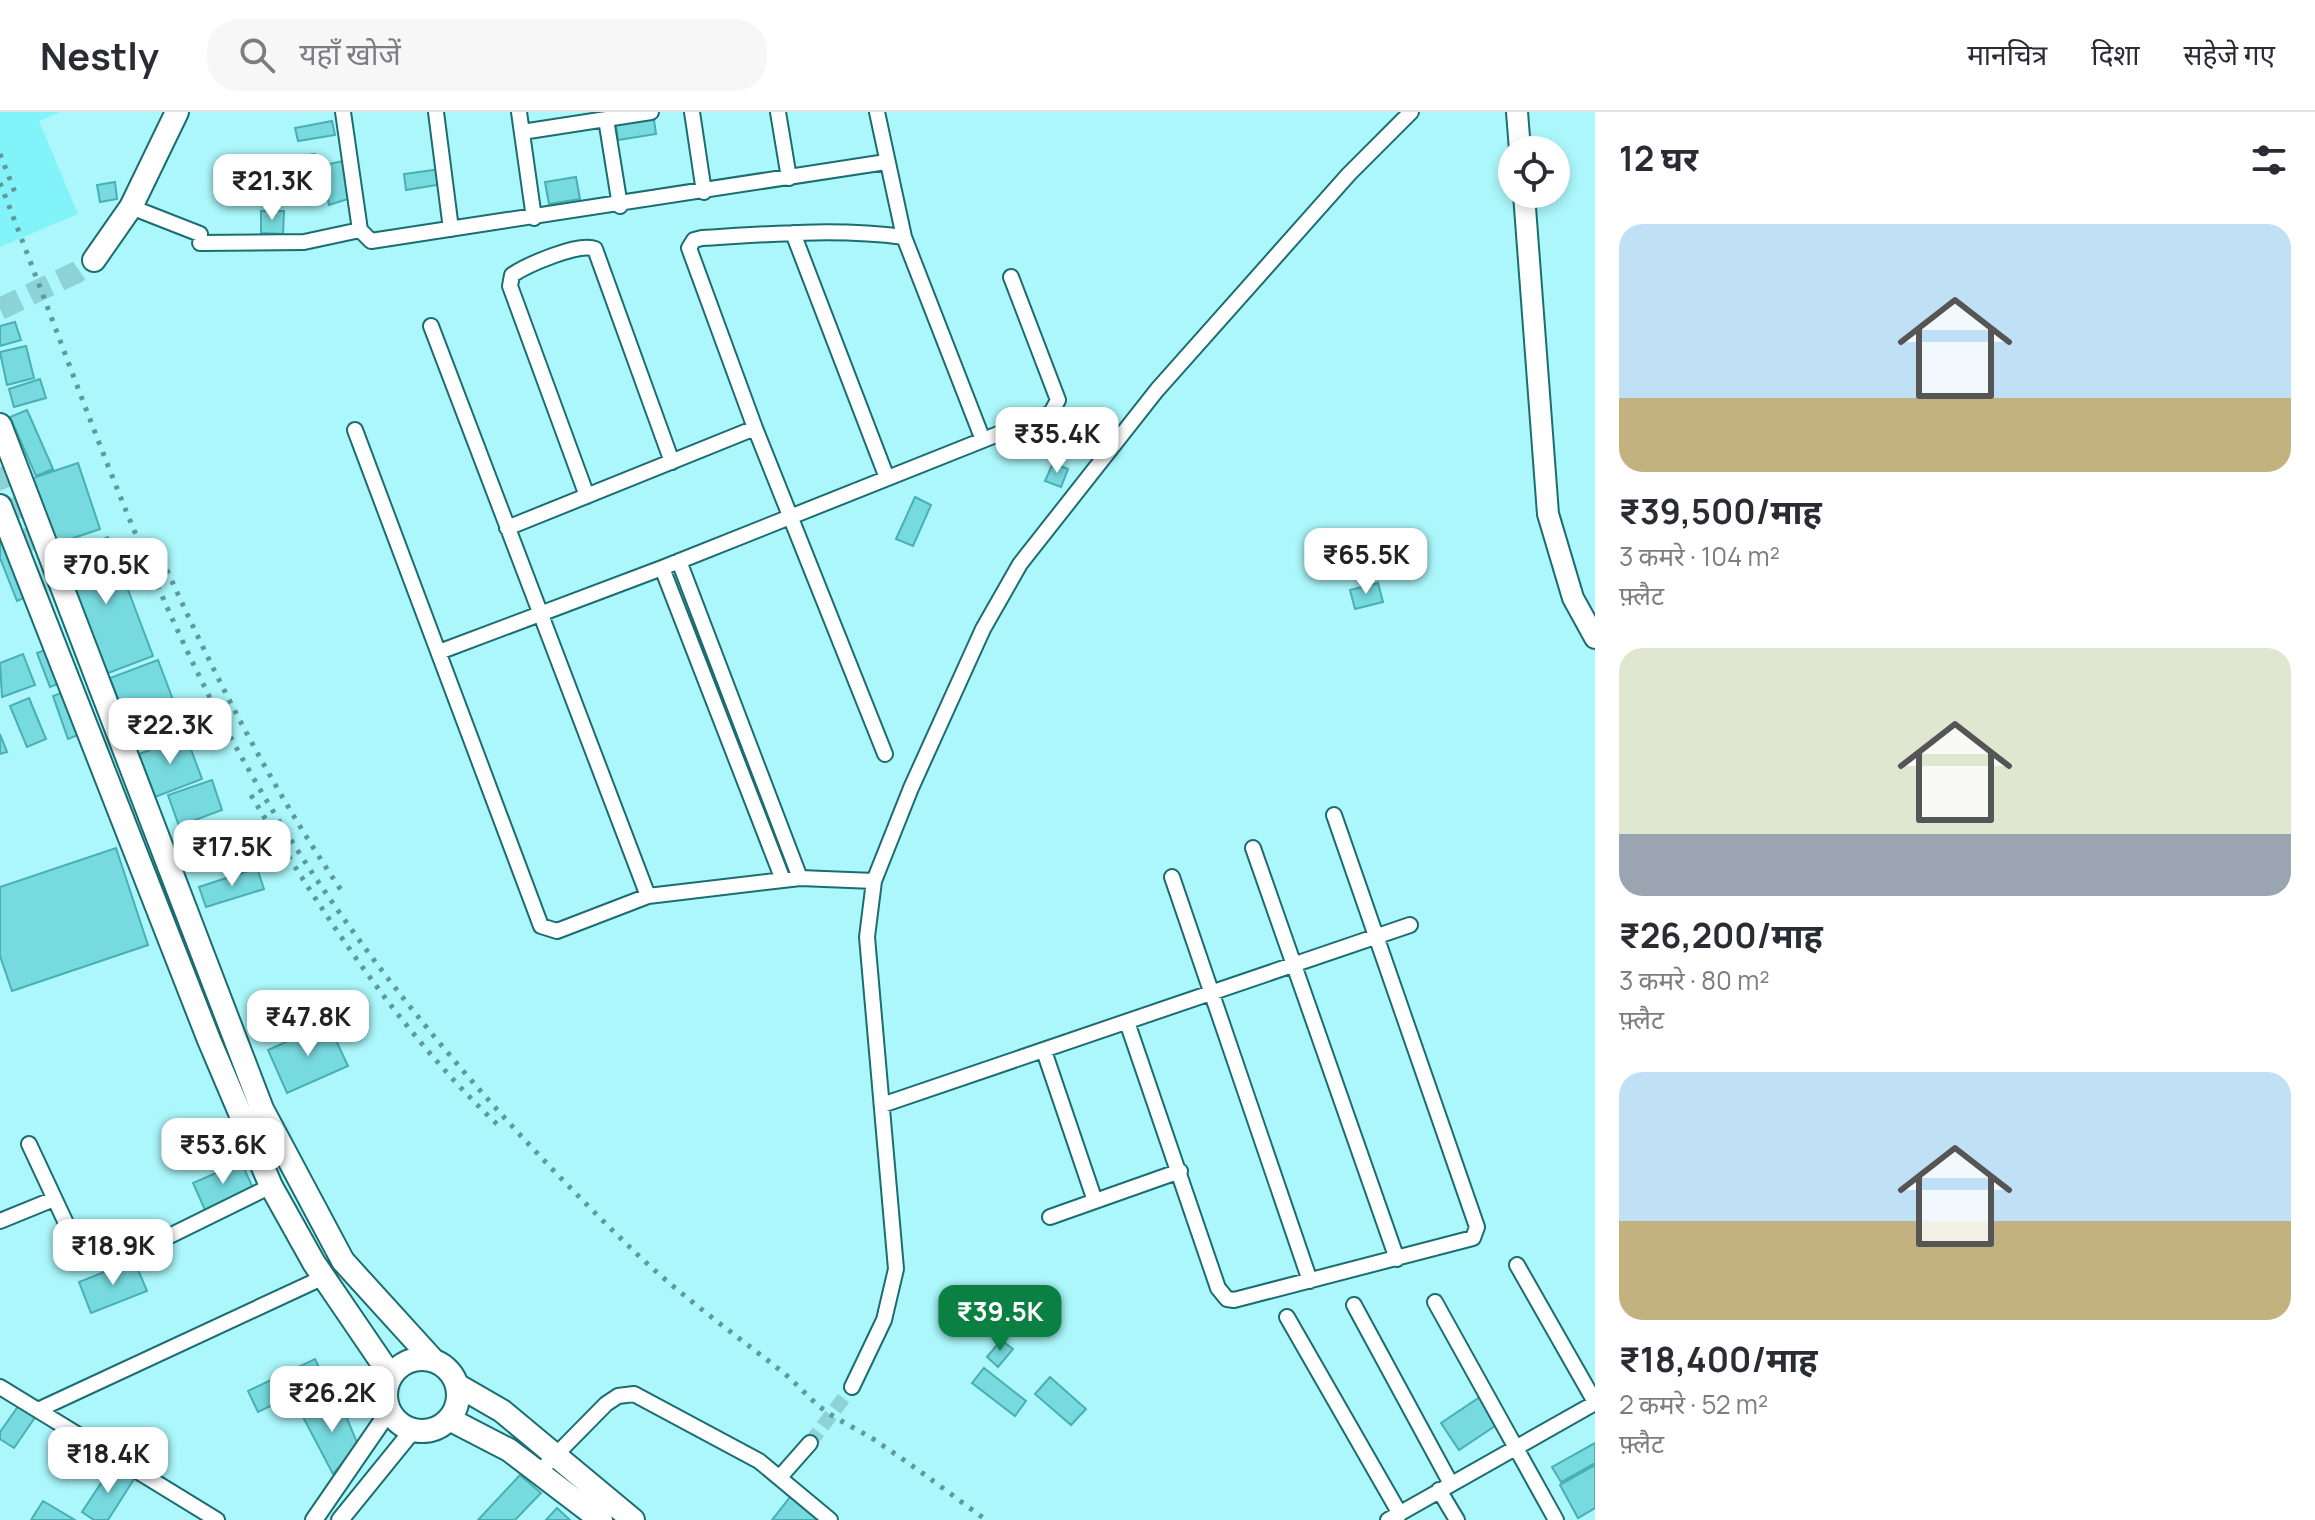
<!DOCTYPE html>
<html lang="hi">
<meta charset="utf-8">
<style>
body{margin:0;font-family:Manrope,"Noto Sans Devanagari",sans-serif;background:#f7f7f7;color:#2b2b33;height:100vh;display:flex;flex-direction:column;font-size:30px;white-space:nowrap}
*{box-sizing:border-box;margin:0}
p{font-size:26px;color:#7c7c81}
.icon{flex:none;width:44px;height:44px;fill:none;stroke:currentColor;stroke-width:2;stroke-linecap:round;stroke-linejoin:round}
.map{position:relative;flex:1;overflow:hidden}
.side{display:flex;flex-direction:column;background:#fff;width:720px}
.side>*{flex:none}
.fabs{position:absolute;left:1498px;top:24px;display:grid;gap:16px}
.fabs a{display:grid;place-items:center;width:72px;height:72px;border-radius:50%;background:#fff;box-shadow:0 4px 12px #0003;font-size:40px}
.price{position:absolute;translate:-50% -68px;padding:0 18px;border-radius:16px;background:#fff;color:#222;font-size:26px;line-height:52px;filter:drop-shadow(0 2px 4px #0008)}
.price::after{content:'';position:absolute;left:50%;top:48px;width:24px;height:18px;margin-left:-12px;background:inherit;clip-path:polygon(0 0,100% 0,50% 100%)}
.price.active{background:#0b8043;color:#fff}
ul{padding:0;list-style:none}
li{display:grid;align-content:center;gap:16px;height:424px;padding:0 24px}
li span{display:grid;place-items:center;height:248px;border-radius:24px;color:#555}
li>.icon{margin-inline-start:auto}
span .icon{width:144px;height:144px;fill:#fffc;stroke-width:1}
li b{font-size:34px}
h2{display:flex;justify-content:space-between;align-items:center;height:96px;padding:0 24px;font-size:34px}
header{display:flex;align-items:center;gap:48px;box-sizing:border-box;height:112px;padding:0 40px;background:#fff;border-bottom:2px solid #e1e1e2}
header strong{font-size:38px}
nav{display:flex;gap:44px;margin-inline-start:auto;font-size:28px}
.search{width:560px;height:72px;background:#f7f7f7;display:flex;align-items:center;gap:20px;box-sizing:border-box;padding:0 28px;border-radius:32px;color:#7c7c81;font-size:30px}
main{display:flex;flex:1;min-height:0}
.map>svg:first-child{display:block}
.built{fill:#82f3f9}
.building{fill:#77dadf;stroke:#49afb4;stroke-width:2}
.lines{fill:none;stroke-linecap:round;stroke-linejoin:round}
.minor-tunnel{stroke:#8dd2d6;stroke-width:14;stroke-dasharray:14 7;stroke-linecap:butt}
.primary-tunnel{stroke:#8dd2d6;stroke-width:22;stroke-dasharray:22 11;stroke-linecap:butt}
.minor-casing{stroke:#1b6d71;stroke-width:18}
.tertiary-casing{stroke:#1b6d71;stroke-width:20}
.secondary-casing{stroke:#1b6d71;stroke-width:24}
.primary-casing{stroke:#1b6d71;stroke-width:26}
.trunk-casing{stroke:#1b6d71;stroke-width:26}
.minor{stroke:#fff;stroke-width:14}
.tertiary{stroke:#fff;stroke-width:16}
.secondary{stroke:#fff;stroke-width:20}
.primary{stroke:#fff;stroke-width:22}
.trunk{stroke:#fff;stroke-width:22}
.rail{stroke:#5e999c;stroke-width:5;stroke-dasharray:4 8;stroke-linecap:butt}
</style>
<header>
<strong>Nestly</strong>
<div class="search"><svg class="icon" aria-label="search" viewBox="0 0 24 24"><circle cx="10" cy="10" r="6"/><path d="M15 15l6 6"/></svg>यहाँ खोजें</div>
<nav><a>मानचित्र</a><a>दिशा</a><a>सहेजे गए</a></nav>
</header>
<main>
<div class="map">
<svg width="1595" height="1408" viewBox="0 0 1595 1408">
<rect width="100%" height="100%" fill="#abf7fb"/>
<path class="built" d="M0,0H60L39,9L78,102L0,135Z"/>
<path class="building" d="M653,1L656,22L618,28L615,7Z
M332,9L335,23L298,29L295,16Z
M315,42L321,73L285,80L279,48Z
M347,48L351,86L329,93L321,54Z
M441,57L443,72L406,78L404,62Z
M576,65L580,87L549,92L545,70Z
M274,66L277,87L255,91L251,70Z
M115,70L117,87L100,90L97,73Z
M261,99H284L283,122L261,121Z
M15,210L21,228L0,234V214Z
M26,234L34,266L7,273L0,240Z
M40,267L46,286L14,295L9,277Z
M27,298L53,357L36,364L10,305Z
M78,351L100,417L53,433L30,367Z
M1053,351L1068,357L1061,375L1045,369Z
M915,385L931,393L913,434L896,427Z
M0,403L31,483L17,489L0,446Z
M108,425L153,544L103,563L58,444Z
M1378,471L1383,490L1355,497L1350,478Z
M50,536L63,570L50,575L37,541Z
M23,542L35,573L2,585L0,551Z
M158,548L184,617L137,635L110,566Z
M69,578L83,621L68,627L53,584Z
M29,586L46,627L27,635L10,594Z
M0,622L7,640L0,642Z
M186,624L202,667L155,685L139,642Z
M212,668L222,698L179,714L168,683Z
M116,736L148,833L12,879L0,844V775Z
M257,756L264,777L206,795L199,775Z
M328,911L348,954L287,981L268,938Z
M241,1050L253,1076L205,1098L193,1071Z
M134,1148L147,1179L91,1201L79,1170Z
M1001,1228L1013,1237L998,1255L987,1245Z
M315,1247L325,1268L258,1300L248,1279Z
M984,1256L1026,1289L1015,1304L972,1271Z
M1050,1265L1086,1297L1071,1313L1035,1282Z
M1483,1283L1501,1310L1459,1338L1441,1311Z
M339,1287L358,1333L333,1362L303,1305Z
M19,1293L36,1304L14,1336L0,1327V1320Z
M1595,1331V1351L1561,1370L1552,1355Z
M113,1353L134,1367L108,1408H94L82,1400Z
M1595,1353V1396L1578,1406L1560,1373Z
M520,1363L541,1381L515,1408H478Z
M791,1384L821,1408H772Z
M43,1389L75,1408H31Z
M557,1396L570,1408H546Z"/>
<g class="lines">
<path class="minor-tunnel" d="M810,1331L852,1275"/>
<path class="primary-tunnel" d="M0,197L77,160L94,148
M0,355L28,423L52,446"/>
<g class="minor-casing">
<path id="minor" d="M343,0L360,118L371,129L886,50
M436,0L451,117
M519,0L534,106
M692,0L704,80
M778,0L789,66
M877,0L904,125L983,328
M606,7L620,94
M522,20L651,0
M131,95L200,122
M793,121L887,366
M200,131L304,130L360,118
M431,214L648,784
M355,318L541,814L557,819L648,784L800,766L874,769
M587,384L510,174L512,163C527,153 579,130 595,137L672,350
M507,416L755,316
M679,449L800,766
M662,456L783,768
M439,540L662,456L1051,301L1058,288L1011,165
M885,642L755,316L689,136L694,128L702,126C770,122 837,116 904,125
M1253,736L1397,1147
M1172,765L1310,1169
M1127,910L1218,1176L1227,1187L1234,1188L1473,1126L1477,1115L1334,703
M1044,939L1095,1089
M882,993L1410,813
M29,1032L79,1139L94,1148L137,1140L271,1074
M1050,1105L1180,1059
M0,1109L54,1087
M1517,1153L1595,1290
M1435,1190L1556,1408
M1354,1193L1451,1372
M1287,1205L1400,1402
M0,1275L217,1408
M852,1275L884,1208L896,1157L867,825L874,769L911,676L983,517L1020,452L1157,278L1349,62L1411,0
M40,1297L324,1165
M539,1360L606,1292L618,1284L634,1282L759,1349L830,1408
M780,1365L810,1331
M1439,1378L1457,1408
M1388,1408L1595,1291"/>
</g>
<g class="tertiary-casing">
<path id="tertiary" d="M314,1408L389,1299
M340,1408L413,1318"/>
</g>
<g class="secondary-casing">
<path id="secondary" d="M1517,0L1520,38
M1524,82L1548,402L1573,486L1595,526"/>
</g>
<g class="primary-casing">
<path id="primary" d="M94,148L131,95L177,0"/>
</g>
<g class="trunk-casing">
<path id="trunk" d="M0,313L262,997L343,1149L433,1248
M0,394L209,928L271,1074L314,1151L391,1264
M386 1283a36 36 0 1 1 72 0a36 36 0 1 1-72 0Z
M457,1273L502,1299L633,1408
M449,1307L509,1338L601,1408"/>
</g>
<use href="#minor" class="minor"/>
<use href="#tertiary" class="tertiary"/>
<use href="#secondary" class="secondary"/>
<use href="#primary" class="primary"/>
<use href="#trunk" class="trunk"/>
<path class="rail" d="M0,42L16,83
M0,71C75,262 145,475 246,653C349,836 489,1000 640,1145C684,1186 733,1221 780,1258C796,1270 808,1286 824,1298C842,1311 864,1320 882,1333C918,1357 952,1383 986,1408
M157,436C212,559 267,669 343,781
M251,683C321,800 400,921 500,1015"/>
</g>
</svg>
<div class="fabs">
<a><svg class="icon" aria-label="locate" viewBox="0 0 24 24"><circle cx="12" cy="12" r="6"/><path d="M12 2v4M12 18v4M2 12h4M18 12h4"/></svg></a>
</div>
<b class="price" style="left:272px;top:110px">₹21.3K</b>
<b class="price" style="left:1057px;top:363px">₹35.4K</b>
<b class="price" style="left:1366px;top:484px">₹65.5K</b>
<b class="price" style="left:106px;top:494px">₹70.5K</b>
<b class="price" style="left:170px;top:654px">₹22.3K</b>
<b class="price" style="left:232px;top:776px">₹17.5K</b>
<b class="price" style="left:308px;top:946px">₹47.8K</b>
<b class="price" style="left:223px;top:1074px">₹53.6K</b>
<b class="price" style="left:113px;top:1175px">₹18.9K</b>
<b class="price active" style="left:1000px;top:1241px">₹39.5K</b>
<b class="price" style="left:332px;top:1322px">₹26.2K</b>
<b class="price" style="left:108px;top:1383px">₹18.4K</b>
</div>
<section class="side">
<h2>12 घर<svg class="icon" aria-label="filters" viewBox="0 0 24 24"><path d="M4 7h16M4 17h16"/><circle cx="9" cy="7" r="2"/><circle cx="15" cy="17" r="2"/></svg></h2>
<ul>
<li><span style="background:linear-gradient(#bfe0f5 70%,#c2b280 0)"><svg class="icon" aria-label="home" viewBox="0 0 24 24"><path d="M3 11l9-7 9 7M6 9v11h12V9"/></svg></span><div><b>₹39,500/माह</b><p>3 कमरे · 104 m²</p><p>फ़्लैट</p></div></li>
<li><span style="background:linear-gradient(#dfe7d0 75%,#9aa5b1 0)"><svg class="icon" aria-label="home" viewBox="0 0 24 24"><path d="M3 11l9-7 9 7M6 9v11h12V9"/></svg></span><div><b>₹26,200/माह</b><p>3 कमरे · 80 m²</p><p>फ़्लैट</p></div></li>
<li><span style="background:linear-gradient(#bfe0f5 60%,#c2b280 0)"><svg class="icon" aria-label="home" viewBox="0 0 24 24"><path d="M3 11l9-7 9 7M6 9v11h12V9"/></svg></span><div><b>₹18,400/माह</b><p>2 कमरे · 52 m²</p><p>फ़्लैट</p></div></li>
</ul>
</section>
</main>
